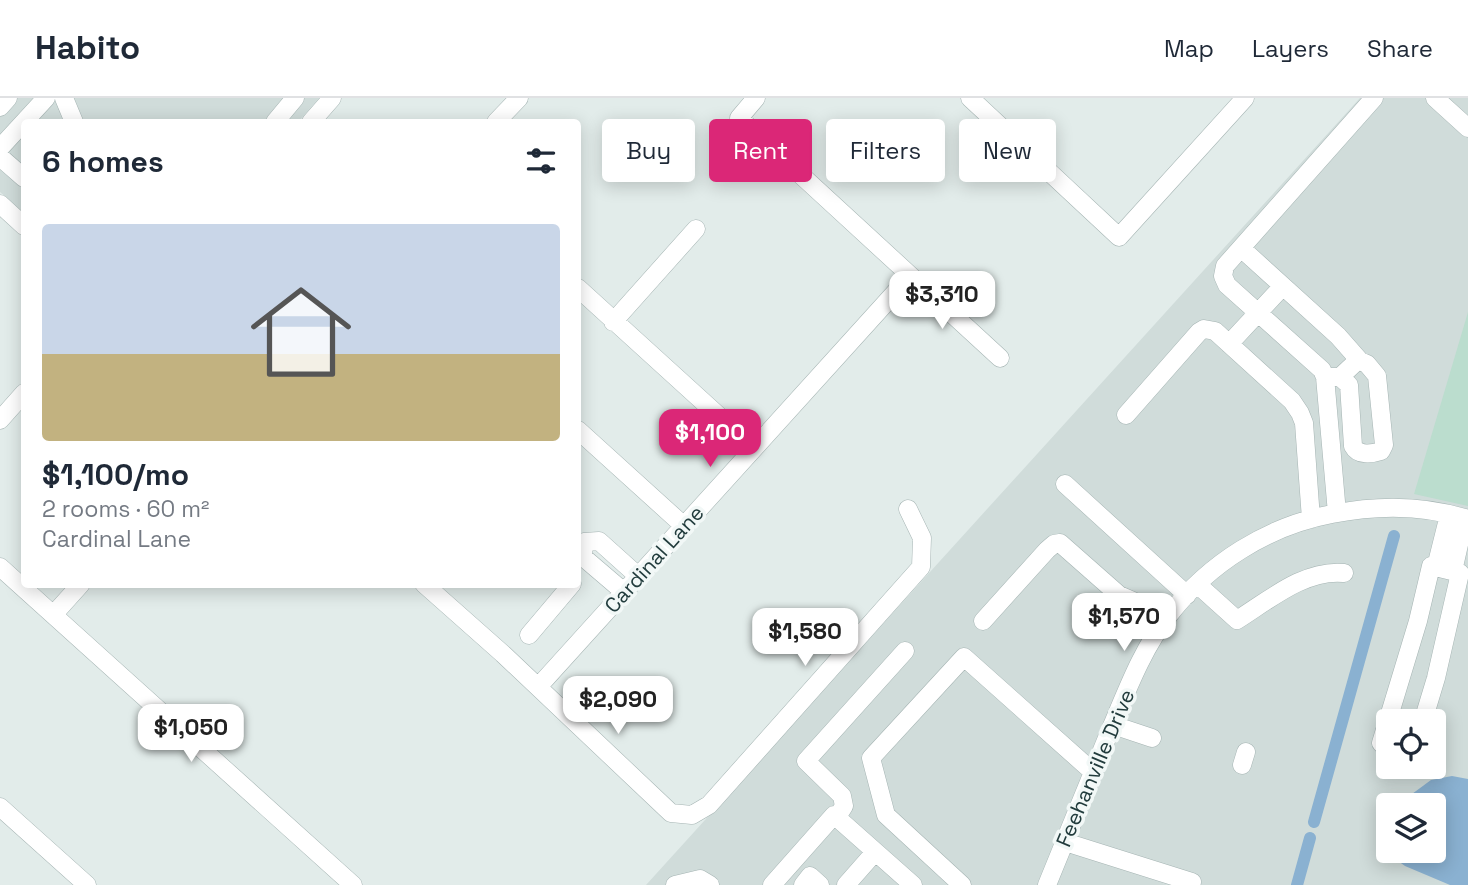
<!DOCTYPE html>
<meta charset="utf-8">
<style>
body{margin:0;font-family:"Space Grotesk",sans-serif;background:#f2f2f3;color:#1f2937;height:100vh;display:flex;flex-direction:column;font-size:26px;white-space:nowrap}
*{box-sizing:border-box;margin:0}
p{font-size:23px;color:#747a83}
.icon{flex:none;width:38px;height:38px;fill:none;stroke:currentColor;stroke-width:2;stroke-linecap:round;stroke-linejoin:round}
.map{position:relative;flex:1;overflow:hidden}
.sheet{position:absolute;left:21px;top:21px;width:560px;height:469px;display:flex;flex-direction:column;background:#fff;border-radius:7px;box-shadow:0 4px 18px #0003}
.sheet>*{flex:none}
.top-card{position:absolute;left:602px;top:21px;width:665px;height:63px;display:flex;gap:14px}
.controls{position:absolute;left:1376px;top:611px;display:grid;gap:14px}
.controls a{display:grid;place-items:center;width:70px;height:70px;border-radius:7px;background:#fff;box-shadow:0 4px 18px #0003;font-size:35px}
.price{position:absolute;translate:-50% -60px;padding:0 16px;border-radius:14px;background:#fff;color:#222;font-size:23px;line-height:46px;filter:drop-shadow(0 2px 4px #0008)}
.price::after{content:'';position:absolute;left:50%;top:42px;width:21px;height:16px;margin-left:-10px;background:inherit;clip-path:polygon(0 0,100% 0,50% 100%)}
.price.active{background:#db2777;color:#fff}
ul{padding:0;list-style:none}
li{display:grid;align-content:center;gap:14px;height:371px;padding:0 21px}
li+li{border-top:2px solid #e0e1e3}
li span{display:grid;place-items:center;height:217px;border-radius:7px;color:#555}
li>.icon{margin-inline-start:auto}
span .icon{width:126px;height:126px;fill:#fffc;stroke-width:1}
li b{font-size:30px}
h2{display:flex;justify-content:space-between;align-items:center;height:84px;padding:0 21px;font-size:30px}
.chip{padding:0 24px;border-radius:7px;background:#fff;box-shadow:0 4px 18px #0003;font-size:24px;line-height:63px}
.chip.active{background:#db2777;color:#fff}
header{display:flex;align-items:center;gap:42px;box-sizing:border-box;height:98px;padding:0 35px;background:#fff;border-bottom:2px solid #e0e1e3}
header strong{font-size:33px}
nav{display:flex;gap:38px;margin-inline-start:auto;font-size:24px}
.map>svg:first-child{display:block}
.built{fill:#d0dcda;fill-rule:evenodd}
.green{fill:#bbddce}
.water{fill:#8ab1d1}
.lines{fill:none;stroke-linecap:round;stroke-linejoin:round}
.canal{stroke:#8ab1d1;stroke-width:12}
.minor-casing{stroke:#a5b4b3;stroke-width:19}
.minor{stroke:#fff;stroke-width:18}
.labels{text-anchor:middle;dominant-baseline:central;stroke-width:7;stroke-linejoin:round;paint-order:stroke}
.street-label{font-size:21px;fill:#223c3d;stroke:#f2f8f7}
</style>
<header>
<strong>Habito</strong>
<nav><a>Map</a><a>Layers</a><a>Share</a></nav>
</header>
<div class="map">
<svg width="1468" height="787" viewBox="0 0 1468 787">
<rect width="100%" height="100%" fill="#e2ecea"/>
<path class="built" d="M0,0H319L298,24H24V116L0,94Z
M1360,0H1468V787H646ZM1388,623H1433V668H1388ZM1388,707H1433V752H1388Z"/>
<path class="green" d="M1468,214V408L1414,396Z"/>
<path class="water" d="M1452,678L1468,681V787H1450L1405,768L1394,760L1389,753L1433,752V707H1397L1431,682Z"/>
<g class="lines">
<path class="canal" d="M1314,724L1394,438
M1297,787L1310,740"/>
<g class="minor-casing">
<path id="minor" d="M64,0L74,24
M756,0L739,20L1000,260
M970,0L1119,139L1245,0
M1435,0L1468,30
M0,9L8,0
M275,24L295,0
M311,24L332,0
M496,24L519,0
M0,50L46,0
M0,59L24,80
M0,106L24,128
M1241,150L1338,238L1360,263
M578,190L754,350
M613,224L696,131
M1229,246L1283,188
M1325,279H1340L1349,287L1353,348C1358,358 1372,356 1381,353L1384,347L1377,278L1367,266L1360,263L1355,265L1340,279
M1126,317L1199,234L1204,231L1215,233L1292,303L1300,315L1304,325L1311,421
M0,322L24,295
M578,332L684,428
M1065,386L1187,497
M1337,415L1325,279L1322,272L1227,187L1223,178L1225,168L1374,0
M0,469L353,787
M1436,469L1449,417
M1453,473L1465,420
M424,486L503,556L671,715L692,717L709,707L921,469L922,440L908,411
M1197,486L1237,522C1269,502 1305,471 1344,475
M624,494L583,459L584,444L599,443L638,478
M54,516L81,486
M983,523L1047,452L1054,446L1060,445L1119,497L1133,503L1164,524
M529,537L572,486
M538,589L910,178
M1113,627L1152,640
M1388,652L1381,645L1418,523L1431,468L1460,475L1436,580L1423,623
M1242,667L1246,654
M0,709L87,787
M837,719L844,708L842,698L806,663L905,553
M1065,744L1192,784
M675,787L700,781L710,787
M772,787L834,717L913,787
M803,787L810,778L820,787
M846,787L875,754
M962,787L886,717L871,660L964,559L1093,674
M1047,787C1068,736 1088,686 1109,635C1126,595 1142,551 1169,517C1209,465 1268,428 1332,416C1377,407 1424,407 1468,421"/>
</g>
<use href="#minor" class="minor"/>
</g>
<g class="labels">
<g class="street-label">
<text transform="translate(654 461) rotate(-48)">Cardinal Lane</text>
<text transform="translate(1095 670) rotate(-67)">Feehanville Drive</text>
</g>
</g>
</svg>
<div class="controls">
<a><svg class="icon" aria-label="locate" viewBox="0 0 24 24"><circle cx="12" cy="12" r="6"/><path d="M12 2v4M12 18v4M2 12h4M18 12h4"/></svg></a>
<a><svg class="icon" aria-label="layers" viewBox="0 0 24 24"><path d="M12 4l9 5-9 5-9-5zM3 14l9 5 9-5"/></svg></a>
</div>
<b class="price" style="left:942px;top:233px">$3,310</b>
<b class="price active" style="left:710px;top:371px">$1,100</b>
<b class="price" style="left:1124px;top:555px">$1,570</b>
<b class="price" style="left:805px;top:570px">$1,580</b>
<b class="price" style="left:618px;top:638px">$2,090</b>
<b class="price" style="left:191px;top:666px">$1,050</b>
<div class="top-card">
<a class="chip">Buy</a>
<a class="chip active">Rent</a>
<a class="chip">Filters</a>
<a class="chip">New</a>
</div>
<section class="sheet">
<h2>6 homes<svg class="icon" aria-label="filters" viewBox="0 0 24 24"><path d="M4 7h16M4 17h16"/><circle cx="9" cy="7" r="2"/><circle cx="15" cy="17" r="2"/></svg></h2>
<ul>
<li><span style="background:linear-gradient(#c9d6e8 60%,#c2b280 0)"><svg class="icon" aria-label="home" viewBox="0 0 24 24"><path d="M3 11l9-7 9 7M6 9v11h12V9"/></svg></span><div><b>$1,100/mo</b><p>2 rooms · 60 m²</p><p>Cardinal Lane</p></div></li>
</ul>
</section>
</div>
